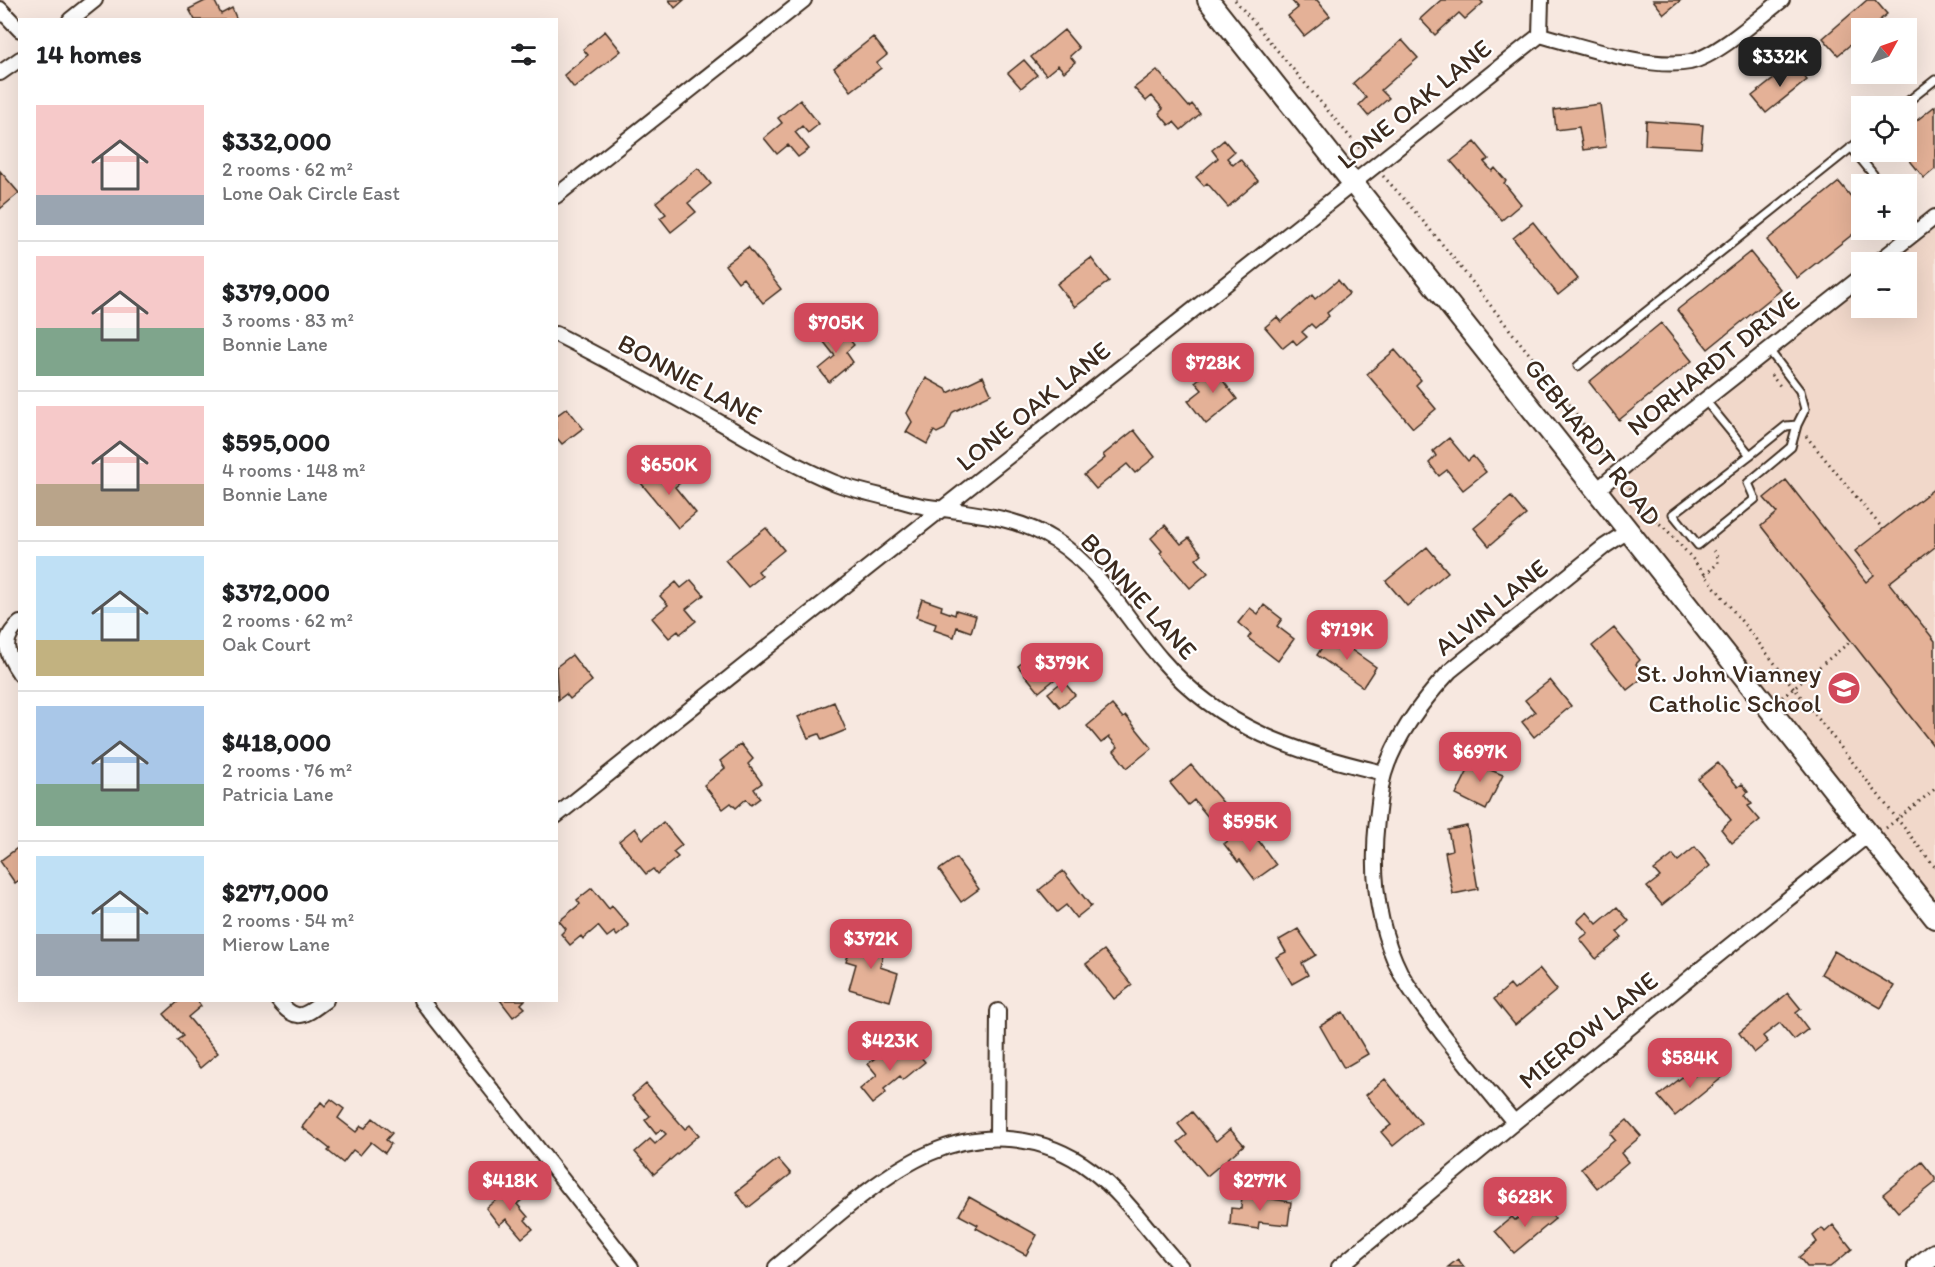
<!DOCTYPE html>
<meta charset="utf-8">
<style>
body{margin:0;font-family:Itim,sans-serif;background:#f2f2f2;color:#202124;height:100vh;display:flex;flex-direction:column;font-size:22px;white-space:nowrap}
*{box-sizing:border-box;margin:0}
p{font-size:20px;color:#757577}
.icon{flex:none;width:33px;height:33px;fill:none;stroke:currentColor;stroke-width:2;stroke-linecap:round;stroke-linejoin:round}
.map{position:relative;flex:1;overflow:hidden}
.drawer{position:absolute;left:18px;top:18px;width:540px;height:984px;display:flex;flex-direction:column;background:#fff;border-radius:0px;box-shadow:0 6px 24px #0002}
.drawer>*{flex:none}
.needle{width:39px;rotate:50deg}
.buttons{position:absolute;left:1851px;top:18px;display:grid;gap:12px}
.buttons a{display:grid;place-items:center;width:66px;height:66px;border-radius:0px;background:#fff;box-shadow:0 6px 24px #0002;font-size:30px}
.price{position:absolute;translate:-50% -51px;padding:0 14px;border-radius:12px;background:#d1495b;color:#fff;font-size:20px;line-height:39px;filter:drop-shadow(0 2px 3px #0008)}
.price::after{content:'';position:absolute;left:50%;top:36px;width:18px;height:14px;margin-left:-9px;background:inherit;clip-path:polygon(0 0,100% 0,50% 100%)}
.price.current{background:#222;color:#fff}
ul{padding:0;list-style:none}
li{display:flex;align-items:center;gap:18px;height:150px;padding:0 18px}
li+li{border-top:2px solid #e0e0e0}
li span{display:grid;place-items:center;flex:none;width:168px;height:120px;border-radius:0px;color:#555}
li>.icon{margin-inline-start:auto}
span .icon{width:72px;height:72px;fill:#fffc;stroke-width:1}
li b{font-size:26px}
h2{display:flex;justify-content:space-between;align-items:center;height:72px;padding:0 18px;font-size:26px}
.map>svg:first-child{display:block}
.built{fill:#f1d8ca}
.building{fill:#e4b197;stroke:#3b2a1e;stroke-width:1.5}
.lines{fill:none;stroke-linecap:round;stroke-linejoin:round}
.lane-casing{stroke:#3b2a1e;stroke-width:11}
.street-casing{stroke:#3b2a1e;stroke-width:18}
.secondary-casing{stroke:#3b2a1e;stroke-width:24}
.path{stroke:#3b2a1e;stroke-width:3;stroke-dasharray:1.5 4.5;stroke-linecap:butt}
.lane{stroke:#fff;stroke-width:7}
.street{stroke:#fff;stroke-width:14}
.secondary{stroke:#fff;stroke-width:20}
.labels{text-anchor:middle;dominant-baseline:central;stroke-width:4.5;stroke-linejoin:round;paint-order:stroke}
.street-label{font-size:26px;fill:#3b2a1e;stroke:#fff}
.poi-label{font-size:26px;fill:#3b2a1e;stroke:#fff;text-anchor:end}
</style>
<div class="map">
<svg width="1935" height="1267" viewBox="0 0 1935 1267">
<rect width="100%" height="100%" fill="#f7e8e0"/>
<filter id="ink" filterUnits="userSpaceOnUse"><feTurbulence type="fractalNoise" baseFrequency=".0167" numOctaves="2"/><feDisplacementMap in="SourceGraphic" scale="12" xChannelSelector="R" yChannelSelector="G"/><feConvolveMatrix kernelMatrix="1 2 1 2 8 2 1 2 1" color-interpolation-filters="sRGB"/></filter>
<g filter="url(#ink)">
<path class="built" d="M1935,217V918L1597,490L1861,276L1862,308H1906V262H1878Z"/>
<path class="building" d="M207,0H214L221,14L232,8L237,20H195L189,9Z
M669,0H684L675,8Z
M1291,0H1317L1330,16L1304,36L1288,16L1298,8Z
M1441,0H1480L1483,3L1465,19L1459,13L1435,35L1420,19Z
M1653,0H1681L1664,14Z
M1867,0H1875L1887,14L1870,28H1862V35L1838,55L1823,38Z
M1064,30L1079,48L1070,56L1075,62L1064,72L1058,65L1046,75L1031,57Z
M605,31L621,51L574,88L564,75L588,55L583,49Z
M873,37L887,55L877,63L881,68L851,91L834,68Z
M1402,40L1418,58L1381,90L1389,98L1368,116L1359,105L1366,98L1353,83Z
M1024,60L1037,75L1021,88L1008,73Z
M1794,63L1807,80L1766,113L1752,96Z
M1157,70L1189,107L1192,104L1200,114L1181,130L1174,122L1169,125L1159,113L1163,109L1152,96L1146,101L1134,88Z
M800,100L819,124L808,133L802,126L795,132L809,149L798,157L788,145L777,154L764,138L782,123L778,118Z
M1600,104L1606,147L1583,150L1579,127L1556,130L1554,110Z
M1935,106V169L1924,178L1903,152H1906V129Z
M1646,121L1703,125L1701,148L1645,145Z
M1224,140L1234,152L1227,158L1233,165L1240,159L1258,181L1228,207L1207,183L1204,186L1196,177L1218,158L1212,150Z
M1475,142L1489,159L1484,162L1492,171L1495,168L1506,181L1504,183L1521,204L1502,220L1451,161Z
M698,168L711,184L688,203L696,212L671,232L660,218L666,214L656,202Z
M0,171L19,193L0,209Z
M1839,182L1862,210V227L1797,278L1767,240Z
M1533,222L1578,279L1558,295L1513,238Z
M748,247L781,289L763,303L743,278L738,282L725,265Z
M1750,252L1781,290L1708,349L1677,310Z
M1091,258L1109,281L1075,307L1057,284Z
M1338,280L1349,294L1327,313L1329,316L1315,328L1311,324L1302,332L1307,337L1297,345L1293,340L1283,348L1265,327L1277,317L1281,322L1312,295L1315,299Z
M1661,323L1692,361L1619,420L1589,382Z
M821,328L830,338L841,329L854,345L846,352L853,362L829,382L819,369L835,356L816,332Z
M1395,350L1421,380L1416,385L1436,409L1413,428L1367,374Z
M1218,363L1230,377L1224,382L1237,399L1206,424L1188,401L1202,390L1195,382Z
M983,376L991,394L953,412L945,429L937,433L934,431L927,444L906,432L912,422L907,413L926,378L946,389L948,393Z
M567,408L583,428L562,444L556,437V416Z
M1134,430L1155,457L1135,473L1127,464L1096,489L1084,475L1105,458L1103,455Z
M1449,438L1468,461L1473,456L1486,472L1463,490L1447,470L1439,476L1429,463L1436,456L1433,451Z
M664,464L680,483L675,487L696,513L678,528L641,483Z
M1786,480L1866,582L1874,575L1855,551L1935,488V547L1889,583L1935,641V748L1761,526L1777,513L1764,498Z
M1511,497L1526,515L1489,546L1474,528Z
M1165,525L1181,544L1189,538L1202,554L1196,559L1208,573L1190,588L1160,553L1162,551L1151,538Z
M766,528L784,550L758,571L762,576L748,587L725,560Z
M1427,547L1448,572L1407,606L1386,581Z
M691,580L704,595L686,609L696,621L680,634L678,631L669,638L652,618L668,605L660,596L676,582L681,588Z
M922,599L942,606L941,610L955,615L956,610L976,616L971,632L957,627L954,637L934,630L936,624L916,617Z
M1264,605L1282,619L1277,626L1294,639L1278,661L1248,638L1251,634L1238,623L1250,608L1258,614Z
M1614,628L1640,660L1636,664L1645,676L1627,690L1592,646Z
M1330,635L1376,667L1363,687L1317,655Z
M1038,650L1059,676L1039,692L1018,666Z
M572,655L592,681L570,699L566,694L558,700L556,667Z
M1550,680L1571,706L1534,737L1522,722L1535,712L1525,700Z
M1063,681L1075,695L1060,707L1048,693Z
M834,702L846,730L822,740L819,734L808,738L798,717Z
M1112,705L1123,718L1126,716L1152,748L1127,768L1114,751L1118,747L1109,737L1101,743L1087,726Z
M741,744L753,759L748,764L762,783L754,789L760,798L751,805L746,799L736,808L731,803L723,809L704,785L725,768L720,761Z
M1476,754L1492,762L1488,769L1503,775L1486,810L1456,795Z
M1718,763L1738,787L1742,784L1748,792L1745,795L1752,804L1748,806L1760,820L1732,843L1721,829L1731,820L1698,779Z
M1191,765L1225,805L1209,818L1194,800L1188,805L1170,783Z
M663,822L682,845L673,852L678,857L657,874L653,869L646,874L619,841L635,828L643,839Z
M1248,826L1276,865L1255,880L1240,860L1238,862L1224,844Z
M1467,826L1478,889L1453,894L1445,852L1452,850L1448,830Z
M20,846V880L15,883L0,861Z
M1695,847L1710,866L1662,905L1647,887L1660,877L1654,870L1673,855L1678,861Z
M956,858L979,889L961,902L939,870Z
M1063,871L1091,906L1076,918L1066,905L1057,912L1039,890Z
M592,888L609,909L612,906L629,926L617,936L614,932L607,937L598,926L583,939L581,936L570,945L561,934L566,929L559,921L580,904L577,900Z
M1617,907L1629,921L1617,932L1622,937L1596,959L1580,939L1588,933L1577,921L1587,912L1597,924Z
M1298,929L1316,955L1302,963L1308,975L1292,984L1276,957L1286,952L1279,940Z
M859,936L886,944L880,967L898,973L890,1001L849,989L856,964L846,961L850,950L855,951Z
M1104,950L1132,985L1114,999L1086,964Z
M1834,951L1894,986L1881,1008L1821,974Z
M1540,969L1557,990L1515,1025L1494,999L1510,985L1514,990Z
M1788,993L1801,1009L1796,1013L1808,1029L1794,1040L1780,1023L1763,1036L1768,1042L1754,1053L1739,1033Z
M180,1000H197L201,1006L188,1017L218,1053L200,1068L177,1040L183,1036L164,1014Z
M500,1000H525L521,1004L525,1008L513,1017Z
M1343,1012L1368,1054L1344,1068L1320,1026Z
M888,1047L896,1057L904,1050L907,1055L914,1049L925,1062L903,1080L900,1076L884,1089L886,1093L872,1104L860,1089L877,1075L868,1064Z
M1711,1062L1723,1077L1675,1116L1658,1096L1690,1071L1694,1076Z
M1385,1079L1421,1123L1393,1146L1381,1132L1391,1125L1366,1095Z
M646,1084L685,1129L690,1125L699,1135L654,1174L635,1152L650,1139L655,1144L666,1134L661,1129L656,1134L645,1120L650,1116L632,1096Z
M331,1099L344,1109L338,1118L356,1132L361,1126L365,1128L373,1118L392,1133L386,1140L391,1144L385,1153L371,1142L360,1155L353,1150L343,1163L328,1151L330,1149L302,1127L321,1102L325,1106Z
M1192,1112L1216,1141L1230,1129L1244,1145L1207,1176L1178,1142L1187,1135L1178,1124Z
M1627,1120L1641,1136L1621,1153L1628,1162L1597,1188L1581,1168L1615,1140L1610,1134Z
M778,1159L791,1174L748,1208L736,1192Z
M1922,1162L1935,1178V1183L1898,1212L1883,1194Z
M513,1186L523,1199L517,1204L528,1217L525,1220L533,1229L522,1238L506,1219L499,1225L486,1208Z
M1242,1194L1291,1202L1288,1225L1259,1222L1258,1229L1230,1225L1231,1208L1241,1209Z
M969,1197L1037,1235L1026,1255L976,1228L978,1225L959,1215Z
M1542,1203L1555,1219L1514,1253L1495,1231L1512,1217L1515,1220L1525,1213L1527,1216Z
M1833,1225L1852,1249L1830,1267H1807L1799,1257L1817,1242L1813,1236L1822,1228L1825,1232Z
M1458,1259L1464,1267H1448Z"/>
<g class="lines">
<g class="lane-casing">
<path id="lane" d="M1902,106L1935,80
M1851,147L1881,184
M1906,216L1918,230
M1578,366L1862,139
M1705,400L1750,455L1673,514L1698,545L1755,499L1748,483L1791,447L1797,425L1805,409L1800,391L1769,350
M1750,455L1786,426L1797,425"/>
</g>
<g class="street-casing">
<path id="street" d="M0,9L20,30
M70,20L95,0
M1540,35C1582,46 1648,70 1690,62C1717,56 1759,18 1782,0
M1540,35L1541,0
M0,73L20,59
M556,196L804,0
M1878,262L1935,217
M556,334C610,361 662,390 714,419C753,441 792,465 833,482C853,490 873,494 893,499C903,501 912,504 922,506C968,513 1015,515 1056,541C1100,569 1127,620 1161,659C1221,729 1298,753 1384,773
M1597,490L1673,425L1862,276
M20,623C0,640 6,654 20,674
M556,816C883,554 1213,295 1540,35
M278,1000C297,1025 305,1015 326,1000
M421,1000L631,1267
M1514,1122C1490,1093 1466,1064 1442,1033C1428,1014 1413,995 1401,974C1376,925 1371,873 1377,819C1379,804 1380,788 1384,774C1396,735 1423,700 1450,671L1605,546L1628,531
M997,1137L998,1011
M776,1267C821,1230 877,1176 930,1153C983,1129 1045,1135 1091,1170C1126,1196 1151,1235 1181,1267
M1339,1267L1697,972L1869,834"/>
</g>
<g class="secondary-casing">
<path id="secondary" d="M1208,0L1935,918
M1918,1267L1935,1254"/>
</g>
<path class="path" d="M1235,0L1365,155
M1383,176C1430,226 1471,281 1514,335C1545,374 1579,412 1603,456L1611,459
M1771,375L1781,387
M1806,436L1883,529
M1627,482L1640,507L1667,530L1691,557L1935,867
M1705,575L1718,563V557L1712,549
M1782,697L1851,641
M1886,828L1935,789"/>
<use href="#lane" class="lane"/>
<use href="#street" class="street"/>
<use href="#secondary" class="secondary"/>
</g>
</g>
<defs>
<g id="school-disc" transform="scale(1.725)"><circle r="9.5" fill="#d1495b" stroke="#fff"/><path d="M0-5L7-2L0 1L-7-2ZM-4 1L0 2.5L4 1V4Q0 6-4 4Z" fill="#fff"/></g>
</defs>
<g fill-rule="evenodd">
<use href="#school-disc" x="1844" y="688"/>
</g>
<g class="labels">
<g class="street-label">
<text transform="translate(1414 104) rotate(-39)">LONE OAK LANE</text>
<text transform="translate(1713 363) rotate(-39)">NORHARDT DRIVE</text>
<text transform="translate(690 379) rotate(29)">BONNIE LANE</text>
<text transform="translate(1033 406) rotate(-39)">LONE OAK LANE</text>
<text transform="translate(1593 442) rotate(52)">GEBHARDT ROAD</text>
<text transform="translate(1139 596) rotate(48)">BONNIE LANE</text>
<text transform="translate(1491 607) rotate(-39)">ALVIN LANE</text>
<text transform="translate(1588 1030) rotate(-39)">MIEROW LANE</text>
</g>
<g class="poi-label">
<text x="1821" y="673">St. John Vianney<tspan x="1821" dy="30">Catholic School</tspan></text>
</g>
</g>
</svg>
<div class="buttons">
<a><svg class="needle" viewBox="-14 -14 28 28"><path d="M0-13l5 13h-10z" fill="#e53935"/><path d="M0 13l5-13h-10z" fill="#757577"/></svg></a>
<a><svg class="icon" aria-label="locate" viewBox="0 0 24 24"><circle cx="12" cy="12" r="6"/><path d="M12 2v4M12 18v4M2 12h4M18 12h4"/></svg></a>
<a>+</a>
<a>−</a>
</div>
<b class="price current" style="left:1780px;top:88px">$332K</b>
<b class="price" style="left:836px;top:354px">$705K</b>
<b class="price" style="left:1213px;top:394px">$728K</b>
<b class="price" style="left:669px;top:496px">$650K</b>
<b class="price" style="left:1347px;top:661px">$719K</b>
<b class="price" style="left:1062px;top:694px">$379K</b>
<b class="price" style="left:1480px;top:783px">$697K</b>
<b class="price" style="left:1250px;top:853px">$595K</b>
<b class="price" style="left:871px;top:970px">$372K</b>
<b class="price" style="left:890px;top:1072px">$423K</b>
<b class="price" style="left:1690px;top:1089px">$584K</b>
<b class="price" style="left:510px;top:1212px">$418K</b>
<b class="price" style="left:1260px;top:1212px">$277K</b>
<b class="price" style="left:1525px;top:1228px">$628K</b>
<section class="drawer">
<h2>14 homes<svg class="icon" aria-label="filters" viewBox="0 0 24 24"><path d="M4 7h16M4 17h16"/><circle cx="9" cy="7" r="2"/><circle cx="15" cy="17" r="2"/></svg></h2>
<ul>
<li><span style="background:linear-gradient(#f6c9c9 75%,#9aa5b1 0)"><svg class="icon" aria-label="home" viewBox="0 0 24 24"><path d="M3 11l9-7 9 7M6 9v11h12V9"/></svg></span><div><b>$332,000</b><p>2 rooms · 62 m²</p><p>Lone Oak Circle East</p></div></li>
<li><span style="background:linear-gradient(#f6c9c9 60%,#7fa58c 0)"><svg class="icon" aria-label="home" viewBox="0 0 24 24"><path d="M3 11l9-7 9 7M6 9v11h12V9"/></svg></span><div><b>$379,000</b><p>3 rooms · 83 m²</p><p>Bonnie Lane</p></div></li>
<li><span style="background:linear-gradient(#f6c9c9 65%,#b9a48a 0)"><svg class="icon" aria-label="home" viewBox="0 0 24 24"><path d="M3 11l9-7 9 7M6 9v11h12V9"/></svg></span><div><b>$595,000</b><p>4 rooms · 148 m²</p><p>Bonnie Lane</p></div></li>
<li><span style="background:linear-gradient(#bfe0f5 70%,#c2b280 0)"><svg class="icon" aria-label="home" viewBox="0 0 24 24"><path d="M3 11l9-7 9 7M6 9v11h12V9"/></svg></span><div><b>$372,000</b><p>2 rooms · 62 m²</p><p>Oak Court</p></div></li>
<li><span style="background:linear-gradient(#a9c7e8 65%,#7fa58c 0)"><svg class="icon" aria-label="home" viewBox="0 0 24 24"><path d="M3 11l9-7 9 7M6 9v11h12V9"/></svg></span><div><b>$418,000</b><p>2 rooms · 76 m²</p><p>Patricia Lane</p></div></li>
<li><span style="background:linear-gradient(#bfe0f5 65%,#9aa5b1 0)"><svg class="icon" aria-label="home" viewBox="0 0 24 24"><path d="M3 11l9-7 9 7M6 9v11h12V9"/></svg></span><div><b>$277,000</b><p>2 rooms · 54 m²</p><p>Mierow Lane</p></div></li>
</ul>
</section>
</div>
